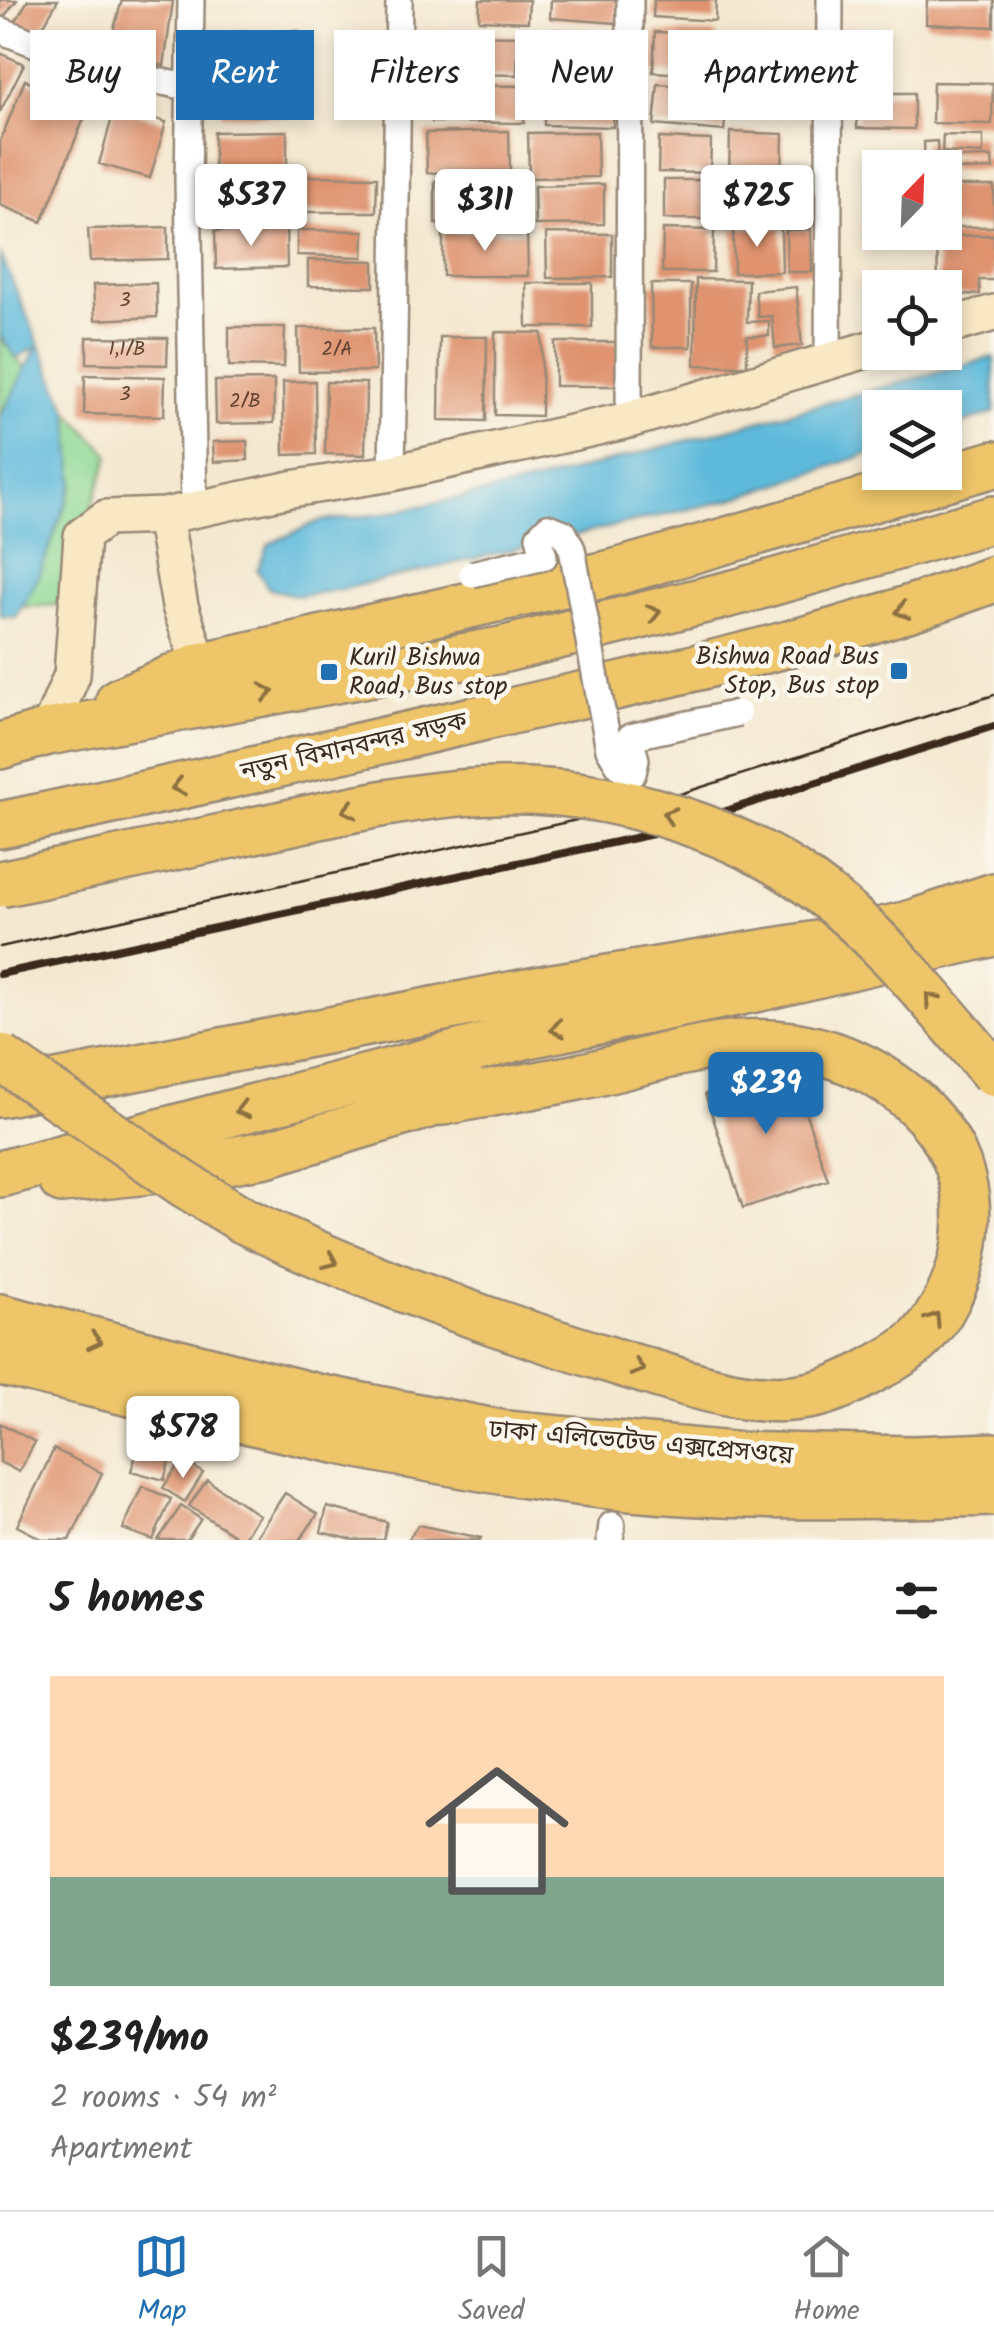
<!DOCTYPE html>
<meta charset="utf-8">
<style>
body{margin:0;font-family:Kalam,"Noto Sans Bengali",sans-serif;background:#f6f6f6;color:#222;height:100vh;display:flex;flex-direction:column;font-size:38px;white-space:nowrap}
*{box-sizing:border-box;margin:0}
p{font-size:32px;color:#767676}
.icon{flex:none;width:55px;height:55px;fill:none;stroke:currentColor;stroke-width:2;stroke-linecap:round;stroke-linejoin:round}
.map{position:relative;height:1540px;overflow:hidden}
.sheet{display:flex;flex-direction:column;background:#fff;flex:1}
.sheet>*{flex:none}
.top-card{position:absolute;left:30px;top:30px;width:935px;height:90px;display:flex;gap:20px}
.needle{width:65px;rotate:23deg}
.tools{position:absolute;left:862px;top:150px;display:grid;gap:20px}
.tools a{display:grid;place-items:center;width:100px;height:100px;border-radius:0px;background:#fff;box-shadow:0 5px 15px #0003;font-size:50px}
.price{position:absolute;translate:-50% -85px;padding:0 22px;border-radius:10px;background:#fff;color:#222;font-size:32px;line-height:65px;filter:drop-shadow(0 2px 5px #0008)}
.price::after{content:'';position:absolute;left:50%;top:60px;width:30px;height:22px;margin-left:-15px;background:inherit;clip-path:polygon(0 0,100% 0,50% 100%)}
.price.on{background:#1f6fb2;color:#fff}
ul{padding:0;list-style:none}
li{display:grid;align-content:center;gap:20px;height:530px;padding:0 50px}
li+li{border-top:2px solid #e0e0e0}
li span{display:grid;place-items:center;height:310px;border-radius:0px;color:#555}
li>.icon{margin-inline-start:auto}
span .icon{width:180px;height:180px;fill:#fffc;stroke-width:1}
li b{font-size:42px}
h2{display:flex;justify-content:space-between;align-items:center;height:120px;padding:0 50px;font-size:42px}
.pill{padding:0 35px;border-radius:0px;background:#fff;box-shadow:0 5px 15px #0003;font-size:35px;line-height:90px}
.pill.on{background:#1f6fb2;color:#fff}
.dock{display:flex;justify-content:space-around;align-items:center;height:140px;border-top:2px solid #e0e0e0;background:#fff;font-size:28px;color:#767676}
.dock a{display:grid;justify-items:center;gap:5px}
.dock .on{color:#1f6fb2}
.map>svg:first-child{display:block}
.green{fill:#8fd995;stroke:#65825a;stroke-width:2.5}
.water{fill:#5dbadb;stroke:#4c727c;stroke-width:2.5}
.building{fill:#df936e}
.lines{fill:none;stroke-linecap:round;stroke-linejoin:round}
.street-casing{stroke:#988977;stroke-width:30}
.secondary-casing{stroke:#988977;stroke-width:40}
.highway-casing{stroke:#988977;stroke-width:50}
.street{stroke:#fff;stroke-width:25}
.secondary{stroke:#f8e8c3;stroke-width:35}
.highway{stroke:#eec569;stroke-width:45}
.tram{stroke:#3b2a1e;stroke-width:2.5}
.rail{stroke:#3b2a1e;stroke-width:8}
.street-bridge-casing{stroke:#988977;stroke-width:30;stroke-linecap:butt}
.highway-bridge-casing{stroke:#988977;stroke-width:50;stroke-linecap:butt}
.street-bridge{stroke:#fff;stroke-width:25}
.highway-bridge{stroke:#eec569;stroke-width:45}
.oneway{stroke:#8c7040}
.poi-dot{fill:#1f6fb2;stroke:#fbf7ec;stroke-width:4}
.labels{text-anchor:middle;dominant-baseline:central;stroke-width:9;stroke-linejoin:round;paint-order:stroke}
.number-label{font-size:20px;fill:#644432}
.poi-label{font-size:25px;fill:#3b2a1e;stroke:#fbf7ec;text-anchor:end}
.street-label{font-size:25px;fill:#3b2a1e;stroke:#fbf7ec}
</style>
<div class="map">
<svg width="994" height="1540" viewBox="0 0 994 1540">
<rect width="100%" height="100%" fill="#fbf7ec"/>
<filter id="ink" filterUnits="userSpaceOnUse"><feTurbulence type="fractalNoise" baseFrequency=".01" numOctaves="2"/><feDisplacementMap in="SourceGraphic" scale="20" xChannelSelector="R" yChannelSelector="G"/><feConvolveMatrix kernelMatrix="1 2 1 2 8 2 1 2 1" color-interpolation-filters="sRGB"/></filter>
<filter id="wash" filterUnits="userSpaceOnUse"><feTurbulence type="fractalNoise" baseFrequency=".0048" numOctaves="4" result="noise"/><feDisplacementMap in="SourceGraphic" scale="40" xChannelSelector="R" yChannelSelector="G"/><feGaussianBlur stdDeviation="2.25" result="paint"/><feColorMatrix in="noise" values="0 0 0 0 0 0 0 0 0 0 0 0 0 0 0 0 0 1.4 0 .05"/><feComposite in="paint" operator="in"/></filter>
<g filter="url(#wash)">
<rect width="100%" height="100%" fill="#f4e8d0"/>
<path class="green" d="M0,335L16,358L110,455L58,605L0,608Z"/>
<path class="water" d="M0,253L69,413L74,482L39,576L16,617L0,616V417L37,347L16,358L0,335Z
M994,357V413L945,429V408H880V450L733,499L343,589L300,596L269,589L257,570L269,544L319,521L382,514L523,485Z"/>
<g id="blocks">
<path class="building" d="M0,0H17L0,22Z
M28,0H58L37,37L14,24Z
M122,0L173,1L164,66L108,50Z
M480,0H529L528,22L479,20Z
M551,0H618L616,23L550,18Z
M654,0H716L715,21L653,17Z
M927,0H994V27L926,24Z
M550,29L616,33L614,73L548,70Z
M298,31L299,72H278V54L236,55L235,32Z
M655,32L717,35L714,76L653,72Z
M469,35L518,36L517,75L468,74Z
M0,53L24,64L0,112Z
M221,77H286L285,116L221,115Z
M25,80L89,106L42,222L0,205V141Z
M933,82L993,83L992,124L932,123Z
M658,84L728,90L724,131L654,125Z
M433,85L524,86V123L432,122Z
M544,86L614,87L613,127L544,125Z
M858,93H914V129L857,128Z
M115,107L166,122L150,178L99,164Z
M287,131V171L214,172V132Z
M509,131L510,171L427,173L426,133Z
M597,132L598,177L529,178L528,133Z
M730,132L783,134L782,178L729,177Z
M943,135L983,136V154L942,152Z
M659,138L711,140L710,173L658,172Z
M937,141L938,165H925L924,142Z
M992,157L993,169L951,170V158Z
M298,176L377,177L376,212H298Z
M664,180H710L711,219H664Z
M435,181H518V225L435,224Z
M604,184V224L535,225L534,186Z
M871,185H880V228H871Z
M945,186H994V227H945Z
M168,227V259L90,261L88,229Z
M733,228H781L782,272L734,273Z
M286,229L287,267L216,269L215,231Z
M663,229L714,230L713,272H662Z
M811,229L812,272H787L786,230Z
M297,230L364,231L363,257L297,255Z
M443,232H527L528,276H443Z
M546,233L612,234V277L547,278Z
M994,235V280H979L980,294L945,295V288H938L937,236Z
M308,260L374,261V287L308,286Z
M696,279L748,280L747,322L769,321V336H747V366L695,365Z
M156,283L157,317L95,320L93,285Z
M526,283H592V327H527Z
M651,284H691V347H652Z
M796,287L802,345L775,348L772,316L758,317L755,291Z
M229,327H285L284,367L229,366Z
M298,328H374L375,371L299,372Z
M495,332L542,333L541,416L495,415Z
M87,337L168,338L167,365L87,363Z
M440,337H487L486,421L439,420Z
M555,342H620V386H555Z
M85,375L165,377L164,416L84,414Z
M274,380V423L216,424L215,381Z
M315,381L316,454L284,455L283,382Z
M326,382L366,383L365,455L325,454Z
M247,441L248,460L214,462L213,442Z
M790,1066L828,1180L743,1208L705,1094Z
M0,1423L35,1442L19,1472L0,1462Z
M54,1449L102,1473L70,1540H44L17,1526Z
M138,1449L170,1458L164,1480L131,1471Z
M182,1459L203,1473L185,1502L163,1488Z
M207,1480L259,1515L242,1540L189,1506Z
M142,1486L171,1499L153,1540L123,1529Z
M285,1493L318,1514L300,1540H254Z
M181,1506L201,1519L187,1540H158Z
M327,1507L387,1522L383,1540H353L321,1532Z
M418,1525L481,1538L480,1540H408Z"/>
</g>
</g>
<g filter="url(#ink)">
<use href="#blocks" fill-opacity="0" stroke="#988977" stroke-width="2.5"/>
<g class="lines">
<g class="street-casing">
<path id="street" d="M191,0L188,181L194,507
M0,30L105,71L188,87
M828,361L830,0
M629,420L630,0
M392,473L399,0
M610,1540L612,1525"/>
</g>
<g class="secondary-casing">
<path id="secondary" d="M945,327L994,313
M164,516L180,606L200,666
M48,732L72,675L82,536L106,518L164,516L291,489L392,473L629,420L880,346"/>
</g>
<g class="highway-casing">
<path id="highway" d="M119,701L200,666L616,572L994,464
M0,746L48,732L501,650L742,591L994,519
M0,825C178,788 356,747 533,706C688,670 845,635 994,579
M0,1094L547,988L836,941L909,924L994,896
M0,1174L524,1036L760,988L994,933
M62,1180L197,1166L266,1154L472,1092
M243,1220C367,1280 497,1326 630,1366C684,1382 750,1407 807,1396C832,1392 855,1380 876,1368C893,1359 914,1347 925,1333C972,1278 983,1189 939,1130C904,1083 849,1054 792,1045C719,1034 648,1063 578,1077C533,1086 489,1093 444,1102
M0,1317L317,1397L505,1434L732,1455L913,1459L994,1456
M0,1362C199,1409 397,1461 600,1485C731,1500 863,1496 994,1493"/>
</g>
<use href="#street" class="street"/>
<use href="#secondary" class="secondary"/>
<use href="#highway" class="highway"/>
<path class="tram" d="M0,947L645,805L994,695"/>
<path class="rail" d="M0,974L653,834L994,726"/>
<g class="street-bridge-casing">
<path id="street-bridge" d="M472,574L544,557L539,536L548,527L564,533L572,549L609,749L620,767L633,773L636,760L630,737L738,713"/>
</g>
<g class="highway-bridge-casing">
<path id="highway-bridge" d="M0,884C86,866 173,848 259,829C414,796 526,767 682,820C727,835 772,856 810,884C883,936 936,1006 994,1073
M0,1057L184,1184L243,1220"/>
</g>
<use href="#street-bridge" class="street-bridge"/>
<use href="#highway-bridge" class="highway-bridge"/>
</g>
<defs><path id="oneway-chevron" d="M-2-3.5L2.5 0L-2 3.5" fill="none" stroke-width="1.6" stroke-linecap="round" stroke-linejoin="round" transform="scale(2.5)"/></defs>
<g class="oneway">
<use href="#oneway-chevron" transform="translate(902 611) rotate(163)"/>
<use href="#oneway-chevron" transform="translate(654 613) rotate(-14)"/>
<use href="#oneway-chevron" transform="translate(267 692) rotate(-10)"/>
<use href="#oneway-chevron" transform="translate(178 787) rotate(167)"/>
<use href="#oneway-chevron" transform="translate(349 810) rotate(168)"/>
<use href="#oneway-chevron" transform="translate(669 815) rotate(-162)"/>
<use href="#oneway-chevron" transform="translate(931 999) rotate(-130)"/>
<use href="#oneway-chevron" transform="translate(557 1029) rotate(168)"/>
<use href="#oneway-chevron" transform="translate(242 1110) rotate(165)"/>
<use href="#oneway-chevron" transform="translate(331 1261) rotate(23)"/>
<use href="#oneway-chevron" transform="translate(934 1319) rotate(-57)"/>
<use href="#oneway-chevron" transform="translate(95 1341) rotate(14)"/>
<use href="#oneway-chevron" transform="translate(638 1368) rotate(17)"/>
</g>
</g>
<g class="poi-dot">
<rect x="889" y="661" width="20" height="20" rx="5"/>
<rect x="319" y="662" width="20" height="20" rx="5"/>
</g>
<g class="labels">
<g class="number-label">
<text x="125" y="301">3</text>
<text x="127" y="350">1,1/B</text>
<text x="337" y="350">2/A</text>
<text x="125" y="395">3</text>
<text x="245" y="402">2/B</text>
</g>
<g class="poi-label">
<text x="879" y="657">Bishwa Road Bus<tspan x="879" dy="29">Stop, Bus stop</tspan></text>
<text x="349" y="658" text-anchor="start">Kuril Bishwa<tspan x="349" dy="29">Road, Bus stop</tspan></text>
</g>
<g class="street-label">
<text transform="translate(354 747) rotate(-13)">নতুন বিমানবন্দর সড়ক</text>
<text transform="translate(641 1443) rotate(5)">ঢাকা এলিভেটেড এক্সপ্রেসওয়ে</text>
</g>
</g>
</svg>
<div class="tools">
<a><svg class="needle" viewBox="-14 -14 28 28"><path d="M0-13l5 13h-10z" fill="#e53935"/><path d="M0 13l5-13h-10z" fill="#767676"/></svg></a>
<a><svg class="icon" aria-label="locate" viewBox="0 0 24 24"><circle cx="12" cy="12" r="6"/><path d="M12 2v4M12 18v4M2 12h4M18 12h4"/></svg></a>
<a><svg class="icon" aria-label="layers" viewBox="0 0 24 24"><path d="M12 4l9 5-9 5-9-5zM3 14l9 5 9-5"/></svg></a>
</div>
<b class="price" style="left:251px;top:249px">$537</b>
<b class="price" style="left:757px;top:250px">$725</b>
<b class="price" style="left:485px;top:254px">$311</b>
<b class="price on" style="left:766px;top:1137px">$239</b>
<b class="price" style="left:183px;top:1481px">$578</b>
<div class="top-card">
<a class="pill">Buy</a>
<a class="pill on">Rent</a>
<a class="pill">Filters</a>
<a class="pill">New</a>
<a class="pill">Apartment</a>
</div>
</div>
<section class="sheet">
<h2>5 homes<svg class="icon" aria-label="filters" viewBox="0 0 24 24"><path d="M4 7h16M4 17h16"/><circle cx="9" cy="7" r="2"/><circle cx="15" cy="17" r="2"/></svg></h2>
<ul>
<li><span style="background:linear-gradient(#ffd9b3 65%,#7fa58c 0)"><svg class="icon" aria-label="home" viewBox="0 0 24 24"><path d="M3 11l9-7 9 7M6 9v11h12V9"/></svg></span><div><b>$239/mo</b><p>2 rooms · 54 m²</p><p>Apartment</p></div></li>
</ul>
</section>
<nav class="dock">
<a class="on"><svg class="icon" aria-label="map" viewBox="0 0 24 24"><path d="M3 6l6-2 6 2 6-2v14l-6 2-6-2-6 2zM9 4v14M15 6v14"/></svg>Map</a>
<a><svg class="icon" aria-label="saved" viewBox="0 0 24 24"><path d="M7 4h10v16l-5-4-5 4z"/></svg>Saved</a>
<a><svg class="icon" aria-label="home" viewBox="0 0 24 24"><path d="M3 11l9-7 9 7M6 9v11h12V9"/></svg>Home</a>
</nav>
